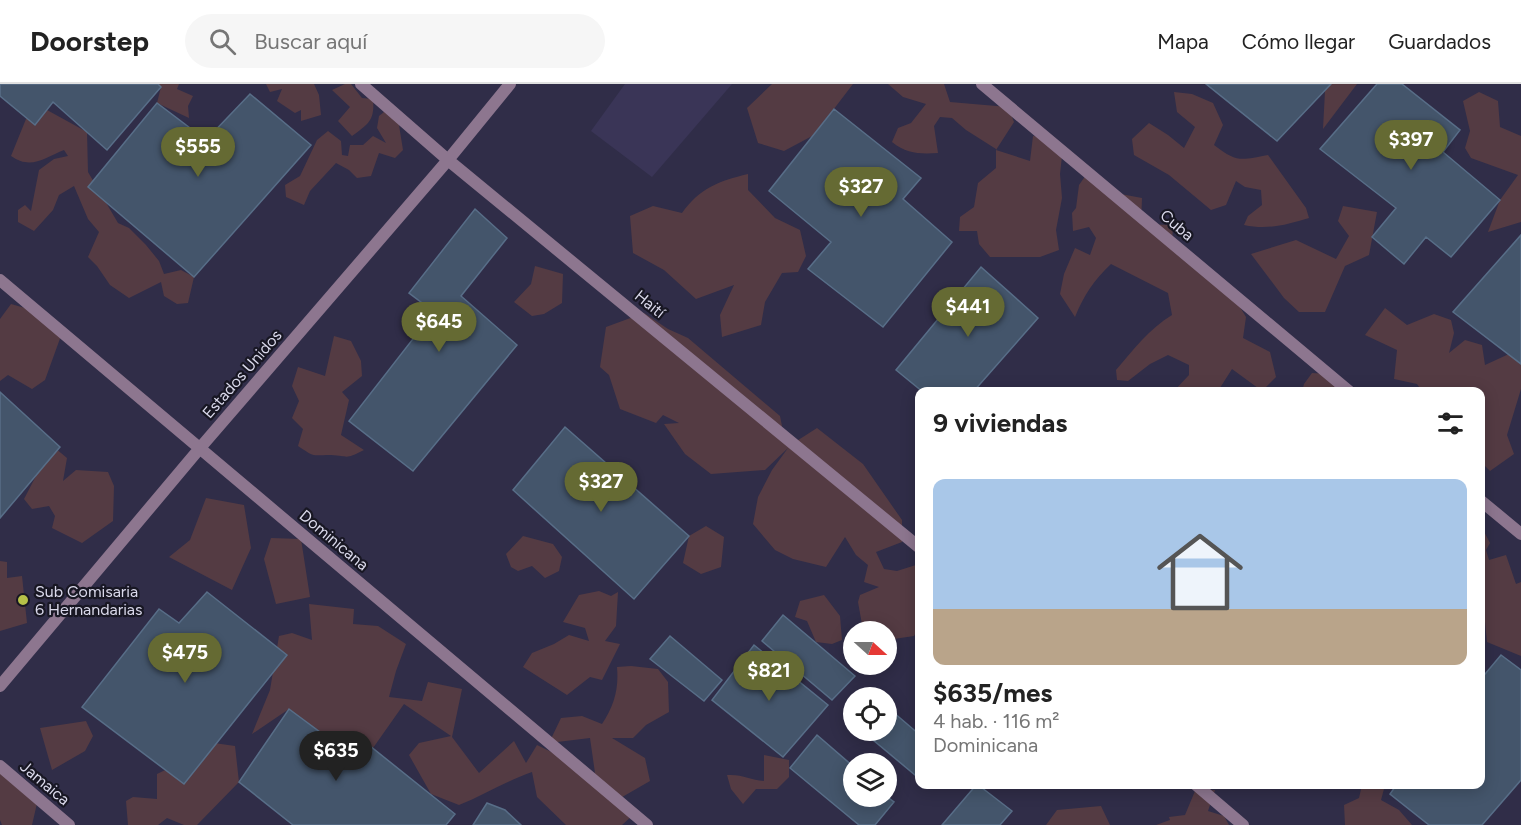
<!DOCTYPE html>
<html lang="es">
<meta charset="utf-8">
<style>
body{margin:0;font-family:Figtree,sans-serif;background:#f6f6f6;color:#222;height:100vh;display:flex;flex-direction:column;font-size:22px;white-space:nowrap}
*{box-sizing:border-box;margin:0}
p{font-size:20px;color:#767676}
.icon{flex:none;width:33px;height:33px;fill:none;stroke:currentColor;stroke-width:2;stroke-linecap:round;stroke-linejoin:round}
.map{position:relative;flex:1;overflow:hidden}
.drawer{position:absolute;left:915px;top:303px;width:570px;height:402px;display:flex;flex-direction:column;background:#fff;border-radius:12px;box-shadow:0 3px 15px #0003}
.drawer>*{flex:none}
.needle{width:39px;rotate:111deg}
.fabs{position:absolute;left:843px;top:537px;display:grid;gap:12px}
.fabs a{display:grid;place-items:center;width:54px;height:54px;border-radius:50%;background:#fff;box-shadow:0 3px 15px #0003;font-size:30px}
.price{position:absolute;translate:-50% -51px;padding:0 14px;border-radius:21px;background:#656a33;color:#fff;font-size:20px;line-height:39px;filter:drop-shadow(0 2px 3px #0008)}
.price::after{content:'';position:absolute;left:50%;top:36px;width:18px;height:14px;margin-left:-9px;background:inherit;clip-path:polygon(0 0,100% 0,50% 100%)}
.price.on{background:#222;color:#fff}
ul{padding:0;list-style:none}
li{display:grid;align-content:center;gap:12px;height:318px;padding:0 18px}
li+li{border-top:2px solid #e0e0e0}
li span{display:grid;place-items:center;height:186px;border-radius:12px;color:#555}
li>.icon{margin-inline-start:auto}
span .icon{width:108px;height:108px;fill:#fffc;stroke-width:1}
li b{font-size:26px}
h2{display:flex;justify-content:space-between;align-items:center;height:72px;padding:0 18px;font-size:26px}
header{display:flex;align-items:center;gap:36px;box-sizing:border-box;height:84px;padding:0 30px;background:#fff;border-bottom:2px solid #e0e0e0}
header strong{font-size:28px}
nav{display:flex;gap:33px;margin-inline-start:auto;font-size:21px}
.search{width:420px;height:54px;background:#f6f6f6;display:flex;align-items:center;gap:15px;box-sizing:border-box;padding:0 21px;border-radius:33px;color:#767676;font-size:22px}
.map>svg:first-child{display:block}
.built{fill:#3a3557}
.green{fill:#543b43}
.building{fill:#44556b;stroke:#586e88;stroke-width:1.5}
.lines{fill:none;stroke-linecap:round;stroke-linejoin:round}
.minor{stroke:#8d768f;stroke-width:12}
.poi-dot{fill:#b6c148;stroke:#181723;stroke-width:2}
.labels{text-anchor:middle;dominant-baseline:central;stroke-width:4.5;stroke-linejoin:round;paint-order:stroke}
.street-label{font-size:16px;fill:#dad9eb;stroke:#181723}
.poi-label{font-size:16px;fill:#dad9eb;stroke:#181723;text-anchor:start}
</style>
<header>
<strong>Doorstep</strong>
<div class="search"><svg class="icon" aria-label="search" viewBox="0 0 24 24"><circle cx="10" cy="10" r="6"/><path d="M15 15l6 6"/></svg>Buscar aquí</div>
<nav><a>Mapa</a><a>Cómo llegar</a><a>Guardados</a></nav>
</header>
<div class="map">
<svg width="1521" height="741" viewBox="0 0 1521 741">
<rect width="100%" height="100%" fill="#302d48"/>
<path class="built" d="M625,0H732L652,93L591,47Z"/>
<path class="green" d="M158,0H179L177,5L193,12L188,22L189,34L157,19L161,3Z
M266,0H314L319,11L321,31L301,37V26L295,29L277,17L282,5L270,8Z
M345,0H351L362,14L373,15C375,37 368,40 352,52L338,37L350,23L332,6Z
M772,0H853L814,51L784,67L758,59L747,24Z
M888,0H944L950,18L1008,23L1014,38L996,66L1030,77L1033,52L1050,54L1063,63L1060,90L1062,114L1056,146L1059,166L1040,173H990L979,160L977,147H959L960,133L974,123L978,99L996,84V65L966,46L952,34L940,33L934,42L938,69C920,70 907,70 892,58L898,44L911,39L926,20L903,13Z
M1331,0H1357L1323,45L1325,7Z
M1174,8L1192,10L1213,19L1223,41L1214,61C1237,79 1241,76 1268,71L1306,124L1309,134C1286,141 1267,146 1244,141L1248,132L1262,121L1261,106L1245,103L1236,97L1226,121L1211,126L1169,91L1134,71L1132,55L1149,39L1168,51L1184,64L1195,43L1177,28Z
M1479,8L1498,17L1500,43L1521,52V138L1488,148L1500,116L1518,91L1471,74L1465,64L1470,47L1463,17Z
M390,23L399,41L403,66L395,74L379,69L371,92L357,94L349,86L336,79L310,107L304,121L286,113L285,101L300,92L317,56L328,47L341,57L342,71L348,72L350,61H363L373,52L386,59L377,44L379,32Z
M47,26L87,48L88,88L118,139L129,144L146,161L159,177L164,190L181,186L194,193L188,219L177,220L164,212L161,198L129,214L110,201L97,182L88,173L99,148L88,135L74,102L59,111L53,126L34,147L18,138V126L25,121L31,127L39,86L54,75L68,72L64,66C44,74 31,86 11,72L26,35Z
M1091,84L1110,108L1142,114L1141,140L1173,141L1172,163L1232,210L1246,233L1243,254L1270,268L1276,293L1262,307L1232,285L1218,307H1174L1189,291V281L1168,271L1150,280L1128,297L1117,296L1116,286C1133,266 1149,245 1172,231L1168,209L1111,180C1094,196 1084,211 1075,233L1060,210L1064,190L1075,164L1090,171L1096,154L1089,143L1073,147L1072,129L1076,124L1079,101Z
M748,90V106L775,134L800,146L806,172L798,188L782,189L765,218L761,241L722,253L720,231L734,201L696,215L664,186L633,169L630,132L653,122L682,129C700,104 719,97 748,90Z
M1343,122L1377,128L1369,171L1345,182L1325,228H1299L1284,214L1251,170L1296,156L1336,175L1349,152L1338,137Z
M535,182L563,190L562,219L544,230L532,232L514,218L531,200Z
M11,220L46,230L62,249L45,296L32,305L8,291L0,297V235Z
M1385,224L1407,241L1434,230L1451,236L1454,249L1449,269L1465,256L1482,261L1485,281L1509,270L1521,280V305L1507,351L1514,370L1490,387L1481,378L1480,308L1422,307L1417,300L1394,295L1397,266L1365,251Z
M644,229L668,245L688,254L780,332L783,347L792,360L817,344L863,380L902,436V458L876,468L884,485L897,487L919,480V544L914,552L887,556L886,548L863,546L858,518L860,511L879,503L864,498L868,481L856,471L845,453L826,483L793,475L775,466L753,440L758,413L772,386L788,364L765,386L711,390L685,370L664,340L679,339L663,331L656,339L620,325L609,291L600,283L606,243Z
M334,252L351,257L361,277L362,292L342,308L349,316L341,351L364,366C344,376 350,372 331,371C311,371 316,374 298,362L303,345L292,334L299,317L292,302L298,283L325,292Z
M1312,289L1329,290L1341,307L1302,308L1304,300Z
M55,364L67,374L63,397L76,386L108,388L114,402L113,437L82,459L52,444L55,432L49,422L32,425L24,415L36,392Z
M206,414L244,421L251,464L232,506L169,473L190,456Z
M1480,440L1490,459L1486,466L1489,476L1506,471L1516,500L1521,498V572L1487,558L1485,538H1481Z
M706,442L724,453L721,483L701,490L683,479L689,452Z
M523,452L553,460L562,473L559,487L545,494L532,482L518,487L511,483L506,470Z
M271,454L301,455L310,513L276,520L264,475Z
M0,477L7,478V494L22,492L27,539L0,547Z
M599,507L611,512L618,508L616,542L605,557L620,560L602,596L590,593L567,611L523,583L532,569L554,560L569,551L589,557L585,544L563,538L579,511Z
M824,511L840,532L842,556L832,560L816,558L807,537L795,533L800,517Z
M309,520L354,525L353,540L378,542L406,560L396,587L389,613L422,617L428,598L462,605L452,653L479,689L514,657L526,679L537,661L595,689L590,654L549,659L561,634L582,632L602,640C614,622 619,605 617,583L631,582L658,585L668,598L669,628L646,641L633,654H612L645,674L650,697L617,716L633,731L622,741H566L537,713L532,688C506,697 484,711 459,721L431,710L409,671L419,659L451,652L404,620L373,664L316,646L289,625L252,650L270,606L279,552L292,549L312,556Z
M86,637L93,652L85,667L52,686L40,644Z
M200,657L235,662L239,698L197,741H184L167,734L158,741H128L126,717L133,713L157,715V690L190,674Z
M764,671L789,676V693L777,705H756L743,720L731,705L727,691C743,690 750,696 764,697Z
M0,682L38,715L32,741H2L0,736Z
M1362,701H1380L1384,705L1381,716L1399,726L1412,741H1345L1344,721L1359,714Z
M1215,706L1208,727L1224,732L1229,741H1156L1170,736L1169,733L1185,731L1195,707Z
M1101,722L1110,741H1046L1057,726Z"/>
<path class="building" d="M0,0H158L161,3L107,66L53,18L35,41L0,12Z
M1206,0H1331L1277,57Z
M1377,0H1402L1460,46L1443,68L1500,116L1451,173L1426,153L1404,180L1372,153L1396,124L1320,65Z
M250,10L311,61L194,193L88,103L157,19L206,56Z
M834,25L921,94L903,115L952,158L883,243L808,185L831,158L769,107Z
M475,125L507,154L461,212L517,261L413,387L349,337L434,228L409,209Z
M1521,151V280L1453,228Z
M981,183L1038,234L973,308H923L896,286Z
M0,308L60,363L0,434Z
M565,343L689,452L634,515L513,406Z
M207,508L287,571L184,700L82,623L159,525L179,539Z
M783,531L855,592L832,616L762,557Z
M670,552L722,596L704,617L650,575Z
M754,561L828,621L783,673L712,616Z
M1501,571L1521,586V696L1482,741H1429L1390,710L1397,700H1480V596Z
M886,622L920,651V686L915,691L861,646H886Z
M289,625L339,662L355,650L455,730L446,741H293L239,698Z
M817,651L854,683V712H886L894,718L875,741H859L790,684Z
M977,700L1012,727L1000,741H942Z
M487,719L505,726L521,741H473Z"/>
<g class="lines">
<path class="minor" d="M361,0L448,76L920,464
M982,0L1350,308
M0,196L647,741
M1480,416L1521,450
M0,602L200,364L448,76L510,0
M0,682L69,741
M1195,700L1243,741"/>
</g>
<circle class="poi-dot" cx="23" cy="516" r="6"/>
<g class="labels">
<g class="street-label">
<text transform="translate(1177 141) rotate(40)">Cuba</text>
<text transform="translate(650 220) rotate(39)">Haití</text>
<text transform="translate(242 290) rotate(-49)">Estados Unidos</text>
<text transform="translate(334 456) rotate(40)">Dominicana</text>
<text transform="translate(45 699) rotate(40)">Jamaica</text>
</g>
<g class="poi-label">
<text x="35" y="507">Sub Comisaria<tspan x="35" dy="18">6 Hernandarias</tspan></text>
</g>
</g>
</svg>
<div class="fabs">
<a><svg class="needle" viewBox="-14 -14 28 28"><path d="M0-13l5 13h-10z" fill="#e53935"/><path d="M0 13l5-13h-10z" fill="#767676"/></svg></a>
<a><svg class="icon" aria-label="locate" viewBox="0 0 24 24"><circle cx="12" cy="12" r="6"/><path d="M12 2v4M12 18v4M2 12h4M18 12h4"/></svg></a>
<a><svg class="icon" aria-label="layers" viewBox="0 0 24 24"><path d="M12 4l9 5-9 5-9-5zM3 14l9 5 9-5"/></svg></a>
</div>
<b class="price" style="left:1411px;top:87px">$397</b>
<b class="price" style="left:198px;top:94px">$555</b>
<b class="price" style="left:861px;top:134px">$327</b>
<b class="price" style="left:968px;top:254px">$441</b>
<b class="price" style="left:439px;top:269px">$645</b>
<b class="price" style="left:601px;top:429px">$327</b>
<b class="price" style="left:185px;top:600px">$475</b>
<b class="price" style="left:769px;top:618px">$821</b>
<b class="price on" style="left:336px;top:698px">$635</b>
<section class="drawer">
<h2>9 viviendas<svg class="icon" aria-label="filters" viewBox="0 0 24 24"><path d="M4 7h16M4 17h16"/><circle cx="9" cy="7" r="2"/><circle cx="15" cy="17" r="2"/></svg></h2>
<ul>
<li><span style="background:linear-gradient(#a9c7e8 70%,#b9a48a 0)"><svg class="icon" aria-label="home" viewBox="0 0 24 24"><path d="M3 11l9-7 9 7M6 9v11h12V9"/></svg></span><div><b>$635/mes</b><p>4 hab. · 116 m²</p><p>Dominicana</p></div></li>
</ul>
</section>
</div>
